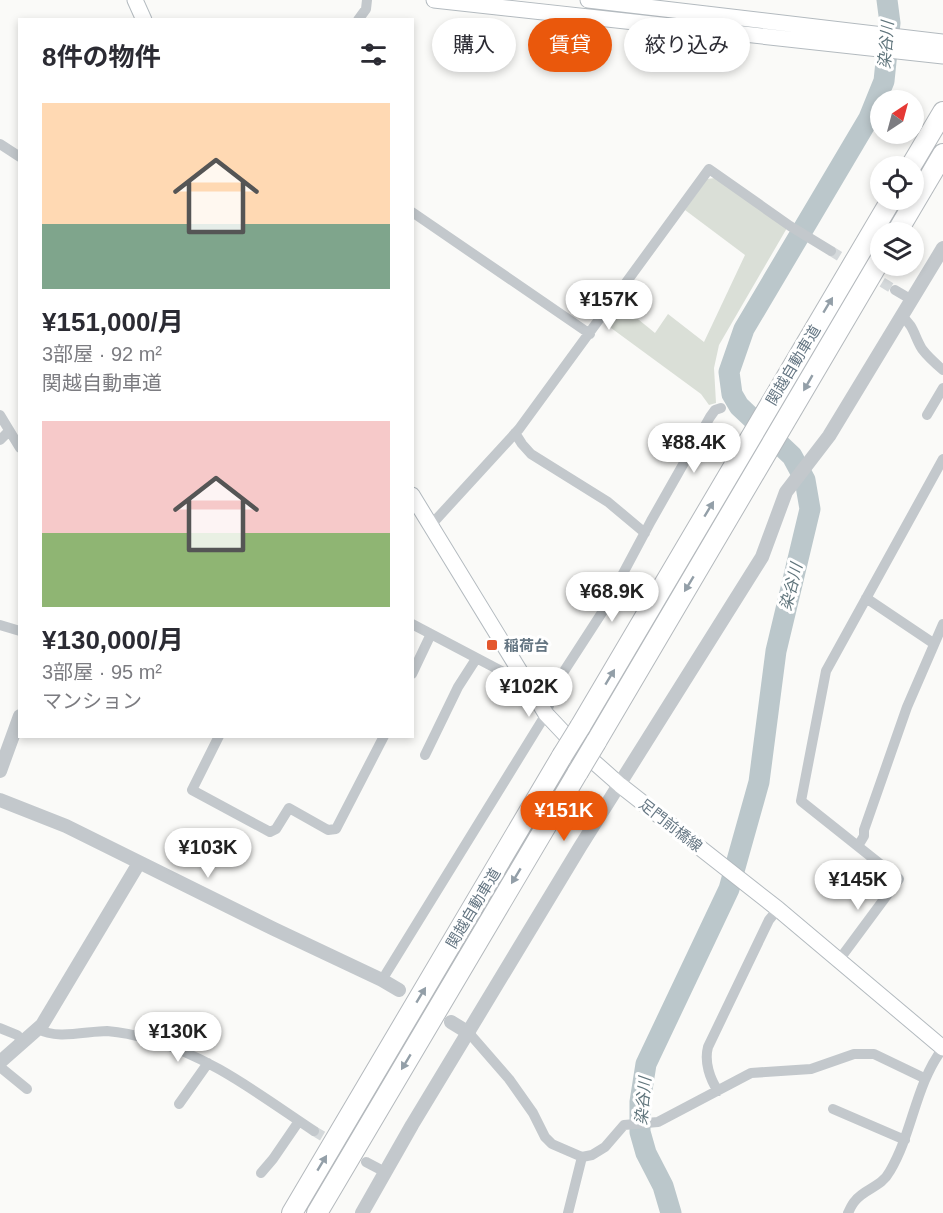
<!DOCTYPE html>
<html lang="ja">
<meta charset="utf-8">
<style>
body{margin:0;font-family:Helvetica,"Noto Sans JP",sans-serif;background:#f2f2f3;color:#2b2b33;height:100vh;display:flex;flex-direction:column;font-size:22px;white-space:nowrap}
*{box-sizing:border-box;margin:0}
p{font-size:20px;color:#7c7c81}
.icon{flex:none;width:33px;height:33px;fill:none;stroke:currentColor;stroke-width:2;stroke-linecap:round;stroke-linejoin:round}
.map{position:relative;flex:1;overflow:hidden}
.drawer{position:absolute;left:18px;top:18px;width:396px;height:720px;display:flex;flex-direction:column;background:#fff;border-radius:0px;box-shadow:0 3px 9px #0003}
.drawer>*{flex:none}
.top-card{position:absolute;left:432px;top:18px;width:420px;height:54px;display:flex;gap:12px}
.needle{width:39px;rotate:36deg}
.fabs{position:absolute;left:870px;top:90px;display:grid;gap:12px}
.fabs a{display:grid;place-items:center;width:54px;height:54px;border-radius:50%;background:#fff;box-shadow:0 3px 9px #0003;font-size:30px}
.price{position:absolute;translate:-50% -51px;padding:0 14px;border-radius:21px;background:#fff;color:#222;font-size:20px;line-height:39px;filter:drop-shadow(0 2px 3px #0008)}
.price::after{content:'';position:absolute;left:50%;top:36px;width:18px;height:14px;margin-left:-9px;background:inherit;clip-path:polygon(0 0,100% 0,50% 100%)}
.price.active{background:#ea580c;color:#fff}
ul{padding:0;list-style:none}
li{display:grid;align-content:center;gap:12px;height:318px;padding:0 24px}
li span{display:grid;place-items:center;height:186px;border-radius:0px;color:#555}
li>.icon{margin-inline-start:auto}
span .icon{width:108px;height:108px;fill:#fffc;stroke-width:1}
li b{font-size:26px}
h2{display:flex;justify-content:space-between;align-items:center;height:72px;padding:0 24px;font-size:26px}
.pill{padding:0 21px;border-radius:27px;background:#fff;box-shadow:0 3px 9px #0003;font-size:21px;line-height:54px}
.pill.active{background:#ea580c;color:#fff}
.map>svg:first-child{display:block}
.green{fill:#dadfd7}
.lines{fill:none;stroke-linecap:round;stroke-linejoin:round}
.river{stroke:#bbc7cb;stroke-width:21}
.minor-tunnel{stroke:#d5d9db;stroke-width:10;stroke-dasharray:10 5;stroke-linecap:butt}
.secondary-casing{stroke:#b3babf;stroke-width:17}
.motorway-casing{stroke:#b4b9bd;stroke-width:22}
.minor{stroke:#c3c8cc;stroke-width:10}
.tertiary{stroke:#c3c8cc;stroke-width:14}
.secondary{stroke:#fff;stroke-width:15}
.motorway{stroke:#fff;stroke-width:20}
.motorway-bridge-casing{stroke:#b4b9bd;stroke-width:22;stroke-linecap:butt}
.motorway-bridge{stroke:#fff;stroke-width:20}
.oneway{fill:#939fa8}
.poi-dot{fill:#e4572e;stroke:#fff;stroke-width:2}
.labels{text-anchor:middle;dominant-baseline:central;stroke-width:6;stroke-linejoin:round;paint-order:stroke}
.street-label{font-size:15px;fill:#657683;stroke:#fff}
.poi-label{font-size:15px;font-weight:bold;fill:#657683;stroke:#fff;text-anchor:start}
.water-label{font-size:16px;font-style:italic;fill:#60757c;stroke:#fff}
</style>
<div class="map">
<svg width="943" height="1213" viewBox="0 0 943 1213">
<rect width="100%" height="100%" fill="#fafaf8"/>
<path class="green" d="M715,178L787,228L719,345L714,368L716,403L709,405L701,394L607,325L606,318L617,302L655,333L668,314L704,342L745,255L685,210L707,179Z"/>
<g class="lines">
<path class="river" d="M671,1213L663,1186L646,1153L640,1132V1102L646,1064L729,889L759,782L776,651L810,509L805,480L792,456L739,406L732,394L729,372L744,329L869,118L884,81L890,23L887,0"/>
<path class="minor-tunnel" d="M831,251L895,290
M314,1131L366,1162"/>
<g class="secondary-casing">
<path id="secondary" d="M135,0L144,20
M434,0L943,56
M588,0L943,42
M412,495L546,714L577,747L620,785L778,909L943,1048"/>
</g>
<g class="motorway-casing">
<path id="motorway" d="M911,166L943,112
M897,232L943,154
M580,727L891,200
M596,742L880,260
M292,1213L562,756
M317,1213L578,772"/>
</g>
<path class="minor" d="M358,20L366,9L367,0
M0,144L20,157
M412,212L590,334
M895,290L912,300
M901,316C914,325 914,336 922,349C928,357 936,364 943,370
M0,415L20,448
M927,415L943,388
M515,433L522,444L531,454L608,502L645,533
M0,440L9,431
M431,525L519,429L709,169L790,226L831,251
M866,598L933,643
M412,624L505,673L510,675L519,671
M0,625L20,631
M412,674L431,634
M219,736L192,790L270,832L276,829L289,808L328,830L336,829L384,736
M425,755L458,687L476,659
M858,846L864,836V830L907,707L943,624
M839,960L899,879L801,801L826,671L943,459
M382,980L546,714L557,682L603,611L651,521L710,417L715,410L721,408
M0,1028L17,1035L24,1042
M39,1029C55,1040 88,1031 107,1031C119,1032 135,1035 147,1039C209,1055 261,1096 314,1131
M469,1033L509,1079L533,1113L545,1137L552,1144L582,1157L592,1155L605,1147L624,1125L658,1122L751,1073L811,1069L854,1054H874L924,1078
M0,1067L27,1089
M718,1091C710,1079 704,1062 708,1047L769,920L778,909
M179,1104L208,1063
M833,1109L905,1140
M366,1162L385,1172
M261,1173L273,1159L299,1121
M568,1213L582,1157
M848,1213C850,1209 852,1204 855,1201C865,1188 881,1188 890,1171C913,1132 915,1085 943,1048"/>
<path class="tertiary" d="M0,771L20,716
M0,800L66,826L274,929L382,980L399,990
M451,1022L469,1033
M0,1062L42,1025L139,863
M362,1213L412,1125L580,847L762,557L786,492L829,436L943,248"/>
<use href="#secondary" class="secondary"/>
<use href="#motorway" class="motorway"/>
<g class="motorway-bridge-casing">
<path id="motorway-bridge" d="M562,756L580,727
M578,772L596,742"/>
</g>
<use href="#motorway-bridge" class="motorway-bridge"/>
</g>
<defs><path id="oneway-solid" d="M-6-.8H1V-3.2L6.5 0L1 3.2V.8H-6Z" transform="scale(1.5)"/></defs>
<g class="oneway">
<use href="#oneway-solid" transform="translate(828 305) rotate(-59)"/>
<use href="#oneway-solid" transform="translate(808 383) rotate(120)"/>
<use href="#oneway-solid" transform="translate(709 509) rotate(-59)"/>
<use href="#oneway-solid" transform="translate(689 584) rotate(121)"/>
<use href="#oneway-solid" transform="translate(610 677) rotate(-59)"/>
<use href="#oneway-solid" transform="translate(516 876) rotate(121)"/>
<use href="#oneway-solid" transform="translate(421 995) rotate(-59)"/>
<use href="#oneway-solid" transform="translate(406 1062) rotate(121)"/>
<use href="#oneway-solid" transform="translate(322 1163) rotate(-59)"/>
</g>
<rect class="poi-dot" x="486" y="639" width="12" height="12" rx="3"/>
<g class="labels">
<g class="street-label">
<text transform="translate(793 365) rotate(-59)">関越自動車道</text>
<text transform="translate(671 825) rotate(38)">足門前橋線</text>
<text transform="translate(473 908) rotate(-59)">関越自動車道</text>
</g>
<g class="poi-label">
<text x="504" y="645">稲荷台</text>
</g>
<g class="water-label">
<text transform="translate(886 45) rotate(-86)">染谷川</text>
<text transform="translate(791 587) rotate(-76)">染谷川</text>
<text transform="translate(643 1101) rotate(-85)">染谷川</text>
</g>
</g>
</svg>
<div class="fabs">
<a><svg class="needle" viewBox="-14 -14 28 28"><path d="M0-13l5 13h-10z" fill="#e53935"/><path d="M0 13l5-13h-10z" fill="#7c7c81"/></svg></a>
<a><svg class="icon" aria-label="locate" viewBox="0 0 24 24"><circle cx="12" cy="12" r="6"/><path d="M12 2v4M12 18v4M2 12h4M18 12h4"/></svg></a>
<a><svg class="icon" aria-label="layers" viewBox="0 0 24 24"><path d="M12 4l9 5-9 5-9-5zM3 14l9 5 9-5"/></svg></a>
</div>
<b class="price" style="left:609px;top:331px">¥157K</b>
<b class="price" style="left:694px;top:474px">¥88.4K</b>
<b class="price" style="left:612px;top:623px">¥68.9K</b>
<b class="price" style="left:529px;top:718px">¥102K</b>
<b class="price active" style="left:564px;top:842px">¥151K</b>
<b class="price" style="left:208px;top:879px">¥103K</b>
<b class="price" style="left:858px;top:911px">¥145K</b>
<b class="price" style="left:178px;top:1063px">¥130K</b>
<div class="top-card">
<a class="pill">購入</a>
<a class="pill active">賃貸</a>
<a class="pill">絞り込み</a>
</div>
<section class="drawer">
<h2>8件の物件<svg class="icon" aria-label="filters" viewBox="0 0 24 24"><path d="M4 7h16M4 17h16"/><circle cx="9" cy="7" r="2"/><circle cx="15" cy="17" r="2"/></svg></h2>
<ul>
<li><span style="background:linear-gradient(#ffd9b3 65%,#7fa58c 0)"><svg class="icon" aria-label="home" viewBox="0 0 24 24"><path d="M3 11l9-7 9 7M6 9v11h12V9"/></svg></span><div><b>¥151,000/月</b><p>3部屋 · 92 m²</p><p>関越自動車道</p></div></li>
<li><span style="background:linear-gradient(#f6c9c9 60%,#8fb573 0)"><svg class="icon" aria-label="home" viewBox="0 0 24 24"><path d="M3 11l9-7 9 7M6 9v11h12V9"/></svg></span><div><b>¥130,000/月</b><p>3部屋 · 95 m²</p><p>マンション</p></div></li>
</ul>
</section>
</div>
